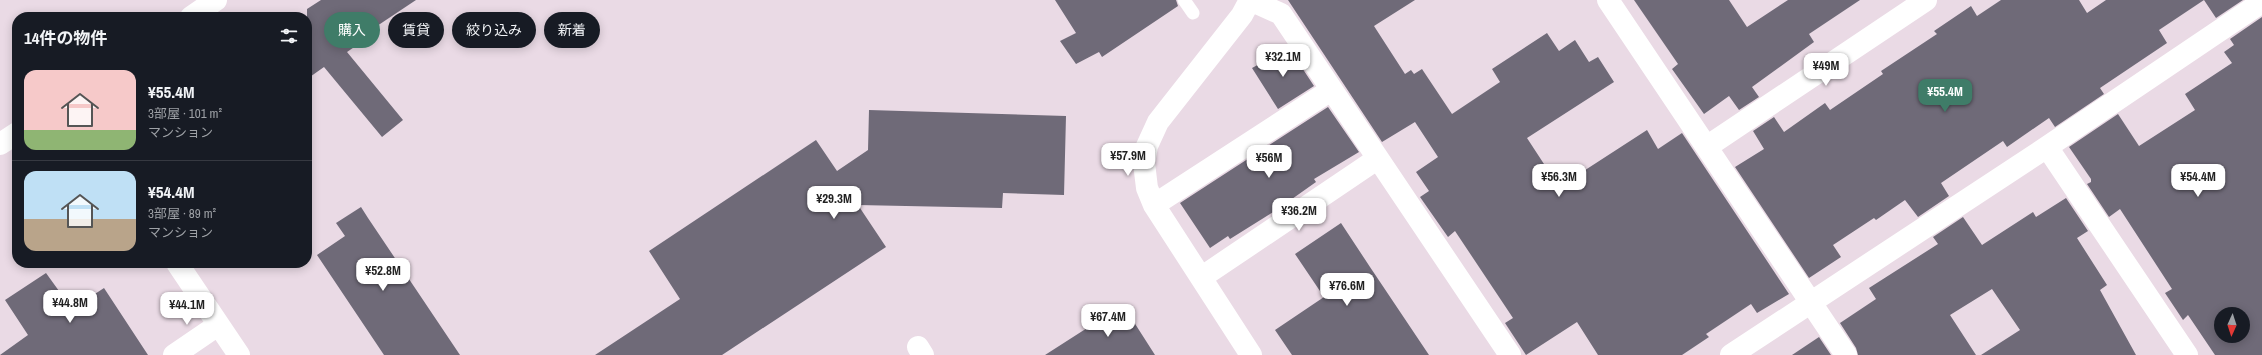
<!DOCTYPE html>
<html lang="ja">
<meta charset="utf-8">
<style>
body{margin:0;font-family:"Archivo Narrow","Noto Sans JP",sans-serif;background:#242831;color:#f1f3f6;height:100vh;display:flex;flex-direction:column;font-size:15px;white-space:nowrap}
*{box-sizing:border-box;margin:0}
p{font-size:13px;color:#9ea1a6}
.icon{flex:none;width:22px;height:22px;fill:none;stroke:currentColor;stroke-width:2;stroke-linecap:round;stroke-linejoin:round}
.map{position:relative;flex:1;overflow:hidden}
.sheet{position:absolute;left:12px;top:12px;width:300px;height:256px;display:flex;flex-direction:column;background:#171b24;border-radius:16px;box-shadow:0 2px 10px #0003}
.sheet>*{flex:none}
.hud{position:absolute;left:324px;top:12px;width:380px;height:36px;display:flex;gap:8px}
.needle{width:26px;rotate:183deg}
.tools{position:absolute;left:2214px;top:307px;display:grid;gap:8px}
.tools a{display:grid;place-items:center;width:36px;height:36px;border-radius:50%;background:#171b24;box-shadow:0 2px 10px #0003;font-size:20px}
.price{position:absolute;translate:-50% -34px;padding:0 9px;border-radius:8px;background:#fff;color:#222;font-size:13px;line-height:26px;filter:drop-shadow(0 1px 2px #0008)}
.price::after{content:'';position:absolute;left:50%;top:24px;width:12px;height:9px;margin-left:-6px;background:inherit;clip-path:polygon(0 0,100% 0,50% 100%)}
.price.current{background:#3f7c68;color:#fff}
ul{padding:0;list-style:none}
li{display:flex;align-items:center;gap:12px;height:100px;padding:0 12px}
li+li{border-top:1px solid #363941}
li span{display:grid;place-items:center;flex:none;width:112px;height:80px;border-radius:12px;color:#555}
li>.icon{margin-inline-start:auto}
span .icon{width:48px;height:48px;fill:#fffc;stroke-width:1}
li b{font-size:17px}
h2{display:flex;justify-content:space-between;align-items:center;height:48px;padding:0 12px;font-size:17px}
.tag{padding:0 14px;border-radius:18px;background:#171b24;box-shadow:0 2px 10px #0003;font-size:14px;line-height:36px}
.tag.current{background:#3f7c68;color:#fff}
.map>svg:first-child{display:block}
.building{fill:#6f6a78;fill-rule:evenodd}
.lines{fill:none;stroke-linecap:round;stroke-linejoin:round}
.service{stroke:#fff;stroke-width:13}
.minor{stroke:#fff;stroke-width:22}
</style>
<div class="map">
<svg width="2262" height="355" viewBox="0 0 2262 355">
<rect width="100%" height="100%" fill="#eadae5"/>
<path class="building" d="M321,0H416L377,26L379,30L347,52L403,120L382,137L324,67L307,79V9Z
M1055,0H1176L1178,6L1102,57L1099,52L1076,64L1060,41L1076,33Z
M1288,0H1415L1374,26L1405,74L1411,70L1414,74L1422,69L1452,114L1500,82L1492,69L1547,33L1559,51L1575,40L1589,62L1598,57L1614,82L1527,138L1559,187L1647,130L1658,149L1682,133L1789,294L1757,313L1751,304L1706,334L1709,337L1682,355H1598L1577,322L1526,355L1505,323L1513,318L1455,231L1448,237L1420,197L1429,191L1416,172L1438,157L1415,122L1382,142Z
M1634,0H1729L1747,27L1788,0H1860L1809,34L1814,42L1752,87L1759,97L1739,110L1729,96L1704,114L1672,69L1678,64Z
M2001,0H2079L2087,13L2106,0H2243L2216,18L2204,0L2159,30L2167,43L2100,88L2104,94L2055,127L2049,118L2007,147L2003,141L1941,183L1949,196L1918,217L1905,200L1876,220L1874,218L1833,245L1841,257L1809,278L1735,167L1764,149L1753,131L1774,117L1784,132L1825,103L1830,110L1883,74L1881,71L1937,34L1934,31L1971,6L1977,16Z
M2262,17V355H2215L2188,315L2183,320L2165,293L2172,289L2120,209L2109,217L2087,184L2091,182V179L2069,147L2118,114L2139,146L2195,110L2185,94L2232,63L2224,52L2234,45L2230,39ZM2221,314H2243V336H2221Z
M1289,48L1314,86L1278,109L1252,68Z
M1328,107L1359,152L1314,179L1316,182L1275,211L1230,239L1228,236L1210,248L1180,203Z
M869,110L1066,116L1064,195L1003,193L1002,208L858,205L886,247L722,355H595L680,299L649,251L816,140L837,171L868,150Z
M2066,198L2088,231L2077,238L2107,285L2100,290L2136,355H1981L2020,330L1992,289L1950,315L1976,355H1858L1856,348L1840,323L1876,299L1869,288L1938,244L1933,237L1963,217L1982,245L2033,212L2036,217Z
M361,207L368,218L460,355H384L317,255L345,236L336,223Z
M1341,223L1370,267L1429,355H1292L1275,330L1324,297L1295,254Z
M46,273L72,309L104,288L148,355H0L28,335L5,300Z
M1123,305L1155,355H1045Z
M1819,337L1831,355H1792Z"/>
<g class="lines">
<path class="service" d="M1184,0L1193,13"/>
<path class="minor" d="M1250,0L1281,14L1510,355
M1250,0L1242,15L1158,122L1147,146L1144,163L1147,188L1154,205L1251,355
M1608,0L1846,355
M191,17L216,0
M0,144L17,133
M1708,146L1926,0
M2047,147L2187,355
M1154,205L1331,90
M177,263L239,355
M1202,277L1377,159
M918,347L923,355
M174,355L218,325
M1731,355L2047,147L2262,2"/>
</g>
</svg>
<div class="tools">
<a><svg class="needle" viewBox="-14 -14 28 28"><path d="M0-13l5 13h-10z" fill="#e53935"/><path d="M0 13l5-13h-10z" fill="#9ea1a6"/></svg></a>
</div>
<b class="price" style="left:1283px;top:78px">¥32.1M</b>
<b class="price" style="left:1826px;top:87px">¥49M</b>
<b class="price current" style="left:1945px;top:113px">¥55.4M</b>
<b class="price" style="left:1128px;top:177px">¥57.9M</b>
<b class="price" style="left:1269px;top:179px">¥56M</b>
<b class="price" style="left:1559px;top:198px">¥56.3M</b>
<b class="price" style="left:2198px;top:198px">¥54.4M</b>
<b class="price" style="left:834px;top:220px">¥29.3M</b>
<b class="price" style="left:1299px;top:232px">¥36.2M</b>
<b class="price" style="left:383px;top:292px">¥52.8M</b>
<b class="price" style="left:1347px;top:307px">¥76.6M</b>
<b class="price" style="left:70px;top:324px">¥44.8M</b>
<b class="price" style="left:187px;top:326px">¥44.1M</b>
<b class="price" style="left:1108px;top:338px">¥67.4M</b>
<div class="hud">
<a class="tag current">購入</a>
<a class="tag">賃貸</a>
<a class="tag">絞り込み</a>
<a class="tag">新着</a>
</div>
<section class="sheet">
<h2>14件の物件<svg class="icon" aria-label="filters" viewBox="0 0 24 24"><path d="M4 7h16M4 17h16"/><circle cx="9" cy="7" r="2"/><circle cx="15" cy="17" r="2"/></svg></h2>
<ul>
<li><span style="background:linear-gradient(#f6c9c9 75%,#8fb573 0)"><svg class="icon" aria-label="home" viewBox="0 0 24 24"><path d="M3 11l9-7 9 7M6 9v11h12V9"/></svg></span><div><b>¥55.4M</b><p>3部屋 · 101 m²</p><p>マンション</p></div></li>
<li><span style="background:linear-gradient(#bfe0f5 60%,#b9a48a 0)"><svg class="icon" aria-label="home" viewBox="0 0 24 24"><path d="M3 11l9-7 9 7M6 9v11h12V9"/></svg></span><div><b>¥54.4M</b><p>3部屋 · 89 m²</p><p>マンション</p></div></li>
</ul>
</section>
</div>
